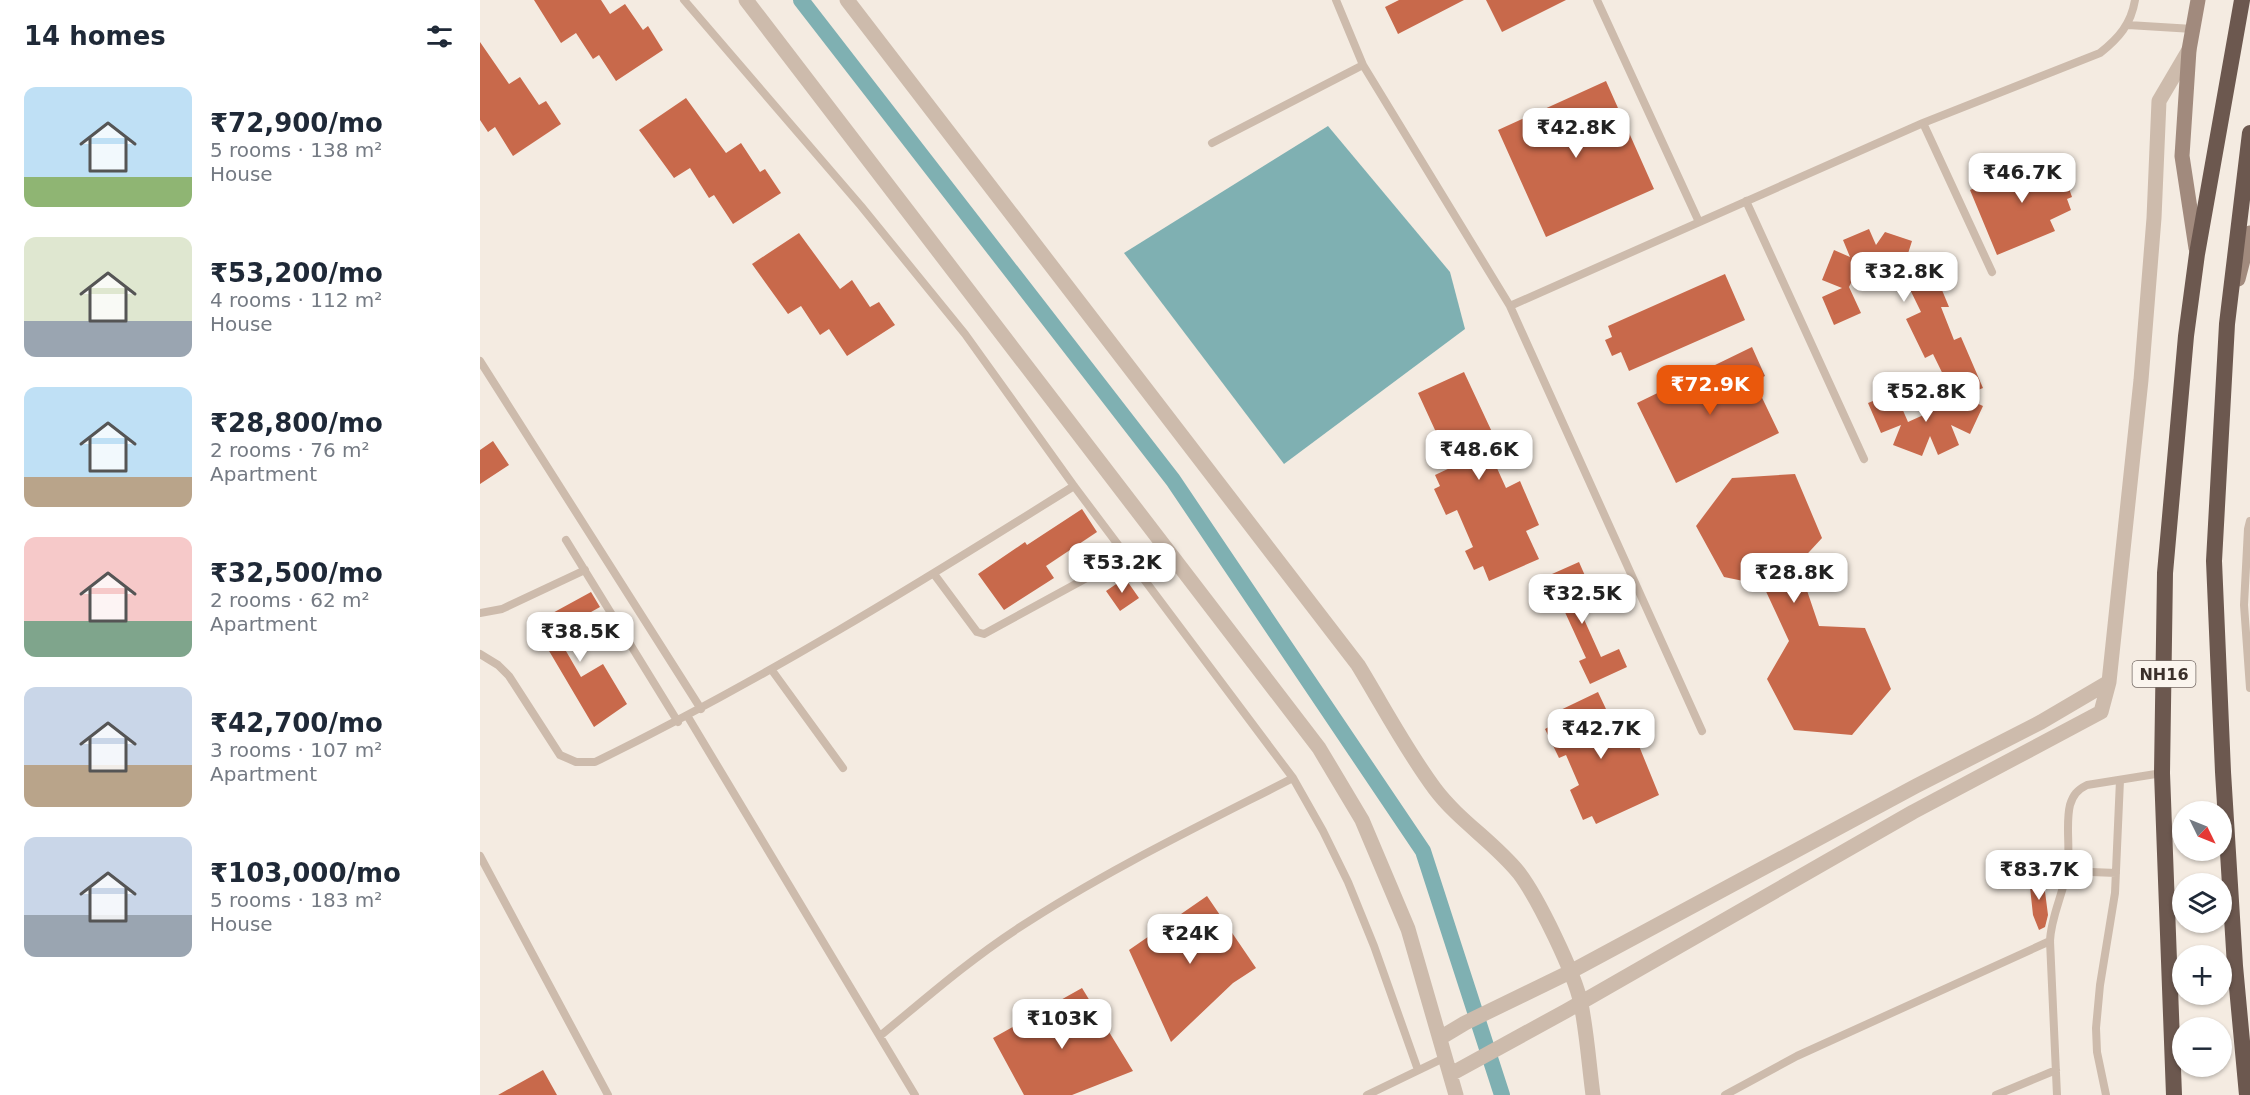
<!DOCTYPE html>
<meta charset="utf-8">
<style>
body{margin:0;font-family:"DejaVu Sans",sans-serif;background:#f2f2f3;color:#1f2937;height:100vh;display:flex;flex-direction:column;font-size:22px;white-space:nowrap}
*{box-sizing:border-box;margin:0}
p{font-size:20px;color:#747a83}
.icon{flex:none;width:33px;height:33px;fill:none;stroke:currentColor;stroke-width:2;stroke-linecap:round;stroke-linejoin:round}
.map{position:relative;flex:1;overflow:hidden}
.sheet{display:flex;flex-direction:column;background:#fff;width:480px}
.sheet>*{flex:none}
.needle{width:39px;rotate:133deg}
.controls{position:absolute;left:1692px;top:801px;display:grid;gap:12px}
.controls a{display:grid;place-items:center;width:60px;height:60px;border-radius:50%;background:#fff;box-shadow:0 2px 4px #0004;font-size:30px}
.price{position:absolute;translate:-50% -51px;padding:0 14px;border-radius:12px;background:#fff;color:#222;font-size:20px;line-height:39px;filter:drop-shadow(0 2px 3px #0008)}
.price::after{content:'';position:absolute;left:50%;top:36px;width:18px;height:14px;margin-left:-9px;background:inherit;clip-path:polygon(0 0,100% 0,50% 100%)}
.price.selected{background:#ea580c;color:#fff}
ul{padding:0;list-style:none}
li{display:flex;align-items:center;gap:18px;height:150px;padding:0 24px}
li span{display:grid;place-items:center;flex:none;width:168px;height:120px;border-radius:12px;color:#555}
li>.icon{margin-inline-start:auto}
span .icon{width:72px;height:72px;fill:#fffc;stroke-width:1}
li b{font-size:26px}
h2{display:flex;justify-content:space-between;align-items:center;height:72px;padding:0 24px;font-size:26px}
main{display:flex;flex:1;min-height:0}
.map>svg:first-child{display:block}
.water{fill:#7fb0b2}
.lines{fill:none;stroke-linecap:round;stroke-linejoin:round}
.canal{stroke:#7fb0b2;stroke-width:16}
.building{fill:#c8694b}
.service{stroke:#cdbbac;stroke-width:8}
.minor{stroke:#cdbbac;stroke-width:15}
.secondary{stroke:#a18a7d;stroke-width:15}
.trunk{stroke:#6c584f;stroke-width:16}
.labels{text-anchor:middle;dominant-baseline:central;stroke-width:6;stroke-linejoin:round;paint-order:stroke}
.shield{fill:#fbf5ee;stroke:#756b66;stroke-width:1.5}
.shield-label{font-size:16px;font-weight:bold;fill:#3b302b}
</style>
<main>
<section class="sheet">
<h2>14 homes<svg class="icon" aria-label="filters" viewBox="0 0 24 24"><path d="M4 7h16M4 17h16"/><circle cx="9" cy="7" r="2"/><circle cx="15" cy="17" r="2"/></svg></h2>
<ul>
<li><span style="background:linear-gradient(#bfe0f5 75%,#8fb573 0)"><svg class="icon" aria-label="home" viewBox="0 0 24 24"><path d="M3 11l9-7 9 7M6 9v11h12V9"/></svg></span><div><b>₹72,900/mo</b><p>5 rooms · 138 m²</p><p>House</p></div></li>
<li><span style="background:linear-gradient(#dfe7d0 70%,#9aa5b1 0)"><svg class="icon" aria-label="home" viewBox="0 0 24 24"><path d="M3 11l9-7 9 7M6 9v11h12V9"/></svg></span><div><b>₹53,200/mo</b><p>4 rooms · 112 m²</p><p>House</p></div></li>
<li><span style="background:linear-gradient(#bfe0f5 75%,#b9a48a 0)"><svg class="icon" aria-label="home" viewBox="0 0 24 24"><path d="M3 11l9-7 9 7M6 9v11h12V9"/></svg></span><div><b>₹28,800/mo</b><p>2 rooms · 76 m²</p><p>Apartment</p></div></li>
<li><span style="background:linear-gradient(#f6c9c9 70%,#7fa58c 0)"><svg class="icon" aria-label="home" viewBox="0 0 24 24"><path d="M3 11l9-7 9 7M6 9v11h12V9"/></svg></span><div><b>₹32,500/mo</b><p>2 rooms · 62 m²</p><p>Apartment</p></div></li>
<li><span style="background:linear-gradient(#c9d6e8 65%,#b9a48a 0)"><svg class="icon" aria-label="home" viewBox="0 0 24 24"><path d="M3 11l9-7 9 7M6 9v11h12V9"/></svg></span><div><b>₹42,700/mo</b><p>3 rooms · 107 m²</p><p>Apartment</p></div></li>
<li><span style="background:linear-gradient(#c9d6e8 65%,#9aa5b1 0)"><svg class="icon" aria-label="home" viewBox="0 0 24 24"><path d="M3 11l9-7 9 7M6 9v11h12V9"/></svg></span><div><b>₹103,000/mo</b><p>5 rooms · 183 m²</p><p>House</p></div></li>
</ul>
</section>
<div class="map">
<svg width="1770" height="1095" viewBox="0 0 1770 1095">
<rect width="100%" height="100%" fill="#f4ebe1"/>
<path class="water" d="M848,126L970,272L985,329L804,464L644,253Z"/>
<g class="lines">
<path class="canal" d="M321,0L693,480L943,851L1022,1095"/>
</g>
<path class="building" d="M54,0H121L130,14L145,4L163,30L168,26L183,50L136,81L119,55L113,59L96,33L81,43Z
M919,0H984L918,34L905,7Z
M1006,0H1086L1022,32Z
M0,42L29,84L40,77L59,105L66,101L81,124L33,156L15,127L8,132L0,120Z
M1126,81L1174,189L1066,237L1018,130Z
M206,98L246,153L261,143L280,172L285,169L301,193L253,224L234,195L229,198L210,168L194,178L159,130Z
M1568,155L1580,183L1586,180L1592,197L1587,199L1591,210L1570,220L1575,231L1517,255L1490,190Z
M1389,229L1396,245L1405,232L1432,241L1425,263L1447,254L1469,307H1461L1474,340L1481,337L1503,388L1475,399L1453,354L1445,358L1426,319L1441,312L1419,267L1408,262L1389,275L1381,263L1369,287L1381,313L1354,325L1342,297L1362,288L1342,280L1354,250L1370,257L1363,240Z
M319,233L360,289L372,280L390,307L399,302L415,325L367,356L349,329L340,335L321,306L308,314L272,264Z
M1245,274L1265,320L1149,371L1141,352L1132,356L1125,340L1132,337L1128,326Z
M1272,347L1285,376L1274,381L1299,433L1196,483L1157,403Z
M984,372L1026,462L1016,466L1026,488L1040,481L1059,525L1046,531L1059,559L1009,581L1003,566L994,570L985,551L993,547L977,510L966,515L954,489L960,486L955,475L972,467L938,393Z
M1415,392L1428,422L1483,397L1503,406L1490,434L1471,425L1479,445L1458,455L1450,436L1442,456L1413,445L1421,425L1401,433L1388,403Z
M13,441L29,465L0,484V450Z
M1315,474L1342,538L1318,564L1339,626L1385,628L1411,689L1372,735L1314,730L1287,679L1309,641L1283,585L1244,577L1216,526L1252,478Z
M602,509L617,532L566,566L574,578L524,610L498,574L545,542L547,545Z
M1099,562L1106,578L1089,586L1121,657L1139,649L1147,667L1110,684L1099,661L1106,658L1078,597L1073,600L1063,578Z
M645,578L659,598L640,611L626,591Z
M111,592L120,607L75,632L101,677L123,664L147,704L114,727L62,639L55,642L47,627Z
M1118,692L1134,726L1148,719L1179,795L1116,824L1112,816L1103,820L1090,790L1099,785L1086,755L1079,758L1065,729L1074,724L1070,715Z
M1563,876L1568,915L1565,927L1559,930L1553,915L1549,878Z
M727,896L776,968L753,983L691,1042L649,950Z
M602,988L653,1071L592,1095H544L513,1038Z
M63,1070L77,1095H18Z"/>
<g class="lines">
<path class="service" d="M204,0L381,206L485,334L594,486L813,778L843,831L868,882L894,946L938,1070
M856,0L883,65L1030,306L1222,731
M1117,0L1219,222
M1648,25L1713,29
M1443,123L1512,272
M732,143L883,65
M1266,201L1384,459
M1030,306L1443,123L1620,53C1639,38 1651,24 1655,0
M0,361L221,709
M1770,521L1768,529L1764,605L1770,688
M86,540L198,722
M454,574L497,632L504,634L647,556
M0,613L22,609L105,570
M0,654L18,665L29,676L80,755L96,762H115C281,681 438,584 594,486
M291,669L363,768
M208,717L435,1095
M0,856L128,1095
M1587,871L1636,873
M400,1036C445,999 488,961 537,929C625,871 719,826 813,778
M887,1095L966,1057
M1245,1095L1317,1056L1570,941
M1516,1095L1576,1070
M1577,1095L1570,941C1571,916 1583,895 1587,870C1591,849 1585,825 1590,805C1593,795 1597,790 1607,785L1682,773
M1626,1095L1617,1052L1616,1028L1620,985L1635,893L1640,780"/>
<path class="minor" d="M266,0L839,748L882,820L928,929L976,1095
M367,0L878,665C903,706 926,750 955,789C979,821 1014,842 1039,873C1058,898 1095,974 1101,1004C1107,1034 1109,1065 1113,1095
M960,1038L985,1023L1090,972L1436,786L1561,722L1629,682
M971,1074L1086,1011L1433,812L1621,712L1629,682L1661,380L1674,218L1679,101L1709,50"/>
<path class="secondary" d="M1716,248L1702,156L1709,50L1718,0
M1758,279L1770,233"/>
<path class="trunk" d="M1694,1095L1682,773L1685,573L1706,336L1717,254L1762,0
M1767,1095L1755,966L1743,772L1734,561L1747,324L1770,133"/>
</g>
<g class="labels">
<rect class="shield" x="1652.5" y="661" width="63" height="26" rx="4.5"/>
<g class="shield-label">
<text x="1684" y="674">NH16</text>
</g>
</g>
</svg>
<div class="controls">
<a><svg class="needle" viewBox="-14 -14 28 28"><path d="M0-13l5 13h-10z" fill="#e53935"/><path d="M0 13l5-13h-10z" fill="#747a83"/></svg></a>
<a><svg class="icon" aria-label="layers" viewBox="0 0 24 24"><path d="M12 4l9 5-9 5-9-5zM3 14l9 5 9-5"/></svg></a>
<a>+</a>
<a>−</a>
</div>
<b class="price" style="left:1096px;top:159px">₹42.8K</b>
<b class="price" style="left:1542px;top:204px">₹46.7K</b>
<b class="price" style="left:1424px;top:303px">₹32.8K</b>
<b class="price selected" style="left:1230px;top:416px">₹72.9K</b>
<b class="price" style="left:1446px;top:423px">₹52.8K</b>
<b class="price" style="left:999px;top:481px">₹48.6K</b>
<b class="price" style="left:642px;top:594px">₹53.2K</b>
<b class="price" style="left:1314px;top:604px">₹28.8K</b>
<b class="price" style="left:1102px;top:625px">₹32.5K</b>
<b class="price" style="left:100px;top:663px">₹38.5K</b>
<b class="price" style="left:1121px;top:760px">₹42.7K</b>
<b class="price" style="left:1559px;top:901px">₹83.7K</b>
<b class="price" style="left:710px;top:965px">₹24K</b>
<b class="price" style="left:582px;top:1050px">₹103K</b>
</div>
</main>
